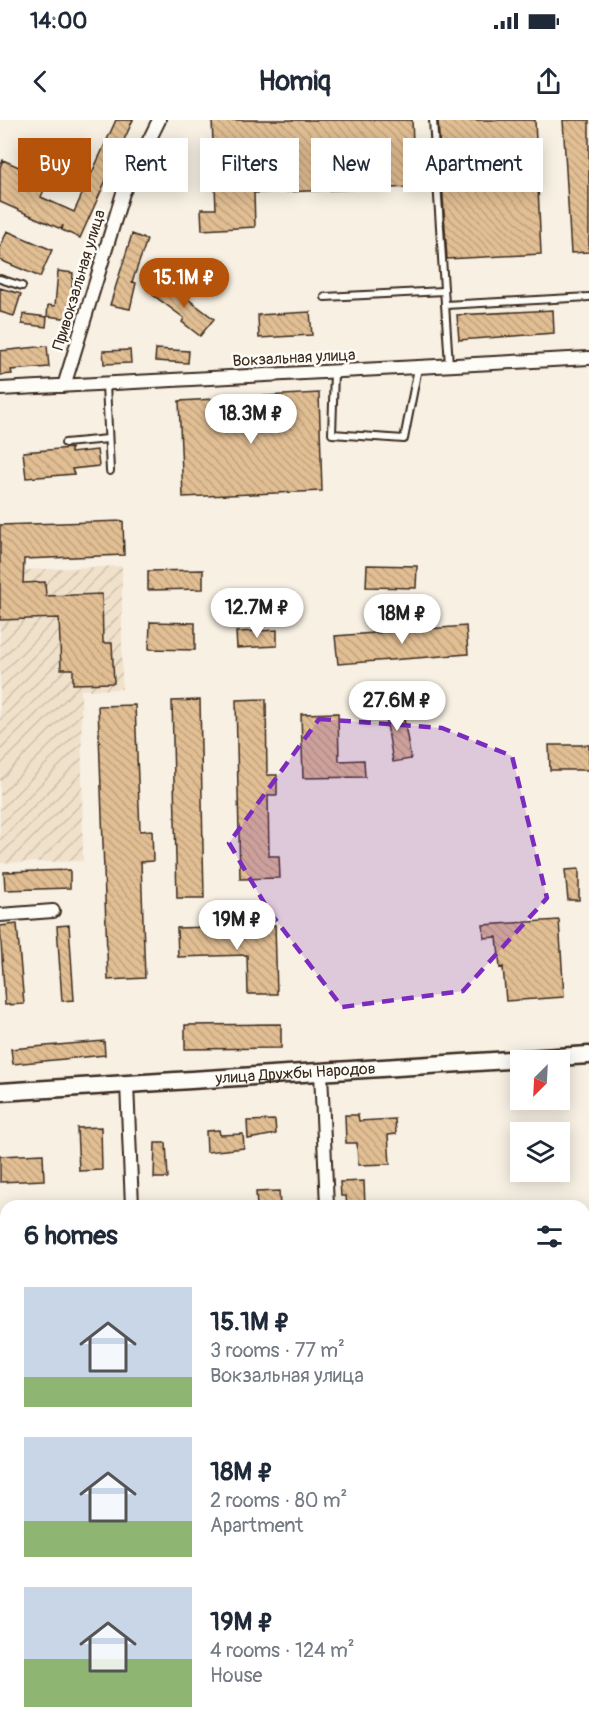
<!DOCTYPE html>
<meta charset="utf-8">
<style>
body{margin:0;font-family:Pangolin,sans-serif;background:#f6f6f7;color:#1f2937;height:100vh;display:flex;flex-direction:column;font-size:22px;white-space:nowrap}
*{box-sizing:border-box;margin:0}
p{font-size:20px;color:#747a83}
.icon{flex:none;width:33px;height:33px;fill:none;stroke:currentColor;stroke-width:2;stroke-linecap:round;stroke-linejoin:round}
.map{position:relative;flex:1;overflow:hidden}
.sheet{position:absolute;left:0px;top:1080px;width:590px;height:534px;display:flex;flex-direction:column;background:#fff;border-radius:18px 18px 0 0;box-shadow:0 3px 15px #0003}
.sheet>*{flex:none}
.top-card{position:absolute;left:18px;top:18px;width:554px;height:54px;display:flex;gap:12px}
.needle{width:39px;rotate:204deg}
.tools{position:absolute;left:510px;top:930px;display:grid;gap:12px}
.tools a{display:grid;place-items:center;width:60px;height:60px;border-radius:0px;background:#fff;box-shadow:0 3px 15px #0003;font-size:30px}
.price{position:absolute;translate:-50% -51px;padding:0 14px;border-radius:21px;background:#fff;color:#222;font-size:20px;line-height:39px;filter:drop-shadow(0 2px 3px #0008)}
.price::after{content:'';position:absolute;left:50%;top:36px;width:18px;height:14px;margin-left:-9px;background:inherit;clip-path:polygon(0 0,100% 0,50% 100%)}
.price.active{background:#b45309;color:#fff}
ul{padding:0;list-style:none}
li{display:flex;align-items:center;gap:18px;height:150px;padding:0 24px}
li span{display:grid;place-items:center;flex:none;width:168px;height:120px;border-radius:0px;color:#555}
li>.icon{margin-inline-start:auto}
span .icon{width:72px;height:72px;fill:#fffc;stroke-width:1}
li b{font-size:26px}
h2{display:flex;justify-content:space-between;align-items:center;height:72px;padding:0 24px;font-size:26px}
.pill{padding:0 21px;border-radius:0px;background:#fff;box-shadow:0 3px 15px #0003;font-size:21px;line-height:54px}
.pill.active{background:#b45309;color:#fff}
.status{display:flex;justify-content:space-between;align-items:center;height:42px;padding:0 30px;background:#fff;direction:ltr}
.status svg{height:16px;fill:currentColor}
header{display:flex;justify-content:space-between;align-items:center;height:78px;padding:0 24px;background:#fff;font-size:27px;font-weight:800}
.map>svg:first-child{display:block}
.industrial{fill:url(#industrial-furrows)}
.building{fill:url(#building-back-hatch);stroke:#3b2a1e;stroke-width:1.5}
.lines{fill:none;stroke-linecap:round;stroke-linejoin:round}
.lane-casing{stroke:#3b2a1e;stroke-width:10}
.street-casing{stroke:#3b2a1e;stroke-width:16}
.secondary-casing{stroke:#3b2a1e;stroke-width:21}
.lane{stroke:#fdfcf7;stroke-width:6}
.street{stroke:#fdfcf7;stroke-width:12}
.secondary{stroke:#fdfcf7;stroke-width:16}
.marked{fill:#7b2cbf;fill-opacity:0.2;stroke:#7b2cbf;stroke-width:4.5;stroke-dasharray:12 8;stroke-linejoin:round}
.labels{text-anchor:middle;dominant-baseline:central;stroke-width:5;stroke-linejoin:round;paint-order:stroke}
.street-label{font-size:16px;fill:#3b2a1e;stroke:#fdfcf7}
</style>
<div class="status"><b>14:00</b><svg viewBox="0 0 49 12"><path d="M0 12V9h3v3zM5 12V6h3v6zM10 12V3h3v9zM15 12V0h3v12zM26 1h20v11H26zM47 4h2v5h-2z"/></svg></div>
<header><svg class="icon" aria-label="back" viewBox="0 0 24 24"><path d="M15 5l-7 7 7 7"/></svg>Homiq<svg class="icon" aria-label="share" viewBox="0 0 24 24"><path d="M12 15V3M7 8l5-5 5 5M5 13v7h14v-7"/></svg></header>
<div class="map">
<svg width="589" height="1614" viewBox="0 0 589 1614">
<defs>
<pattern id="industrial-furrows" width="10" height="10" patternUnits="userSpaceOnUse" patternTransform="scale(1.5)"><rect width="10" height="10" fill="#f0e1cb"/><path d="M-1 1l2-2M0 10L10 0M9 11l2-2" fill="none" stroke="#cfc1ae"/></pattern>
<pattern id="building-back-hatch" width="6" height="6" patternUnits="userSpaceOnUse" patternTransform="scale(1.5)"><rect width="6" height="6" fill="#e1be93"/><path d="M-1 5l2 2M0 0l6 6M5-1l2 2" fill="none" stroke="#c2a37e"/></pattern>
</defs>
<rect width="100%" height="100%" fill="#f7f0e3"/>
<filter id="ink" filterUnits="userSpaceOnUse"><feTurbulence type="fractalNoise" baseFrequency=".0167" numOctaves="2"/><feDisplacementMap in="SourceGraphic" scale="12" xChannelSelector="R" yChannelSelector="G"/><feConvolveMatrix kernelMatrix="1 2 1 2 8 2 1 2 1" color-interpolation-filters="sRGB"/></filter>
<g filter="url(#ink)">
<path class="industrial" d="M122,446V569L81,570L83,741L0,743V451Z"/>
<path class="building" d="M116,0H133L80,118L62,110L63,105L61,109L0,82V47L3,40L48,60L41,77L74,92Z
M212,0H412L415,67L254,73L255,107L202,110L201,89H216Z
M438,0H535L541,134L447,139Z
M563,0H589V132L571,133Z
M7,111L52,130L40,157L0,140V128Z
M132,114L147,120L132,162L136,163L130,189L110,185Z
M58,151L73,153L70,199L47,196L48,185L55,186Z
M164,161L214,199L200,216L182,202L184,198L153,175Z
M0,168L21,174L14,196L0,192Z
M553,190L554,213L459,220L457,195Z
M310,192L312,215L259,218L258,195Z
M23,194L47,197L46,207L22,204Z
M47,226L49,247L11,250L12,254L0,255V231Z
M156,229L189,231L188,243L155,241Z
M130,230L131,243L104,244L103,231Z
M319,273L322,371L183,377L179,281Z
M71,328V333L97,330L99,346L72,349L74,354L26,358L23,332Z
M123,401L124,435L24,439L23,463L45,462L46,476L102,474L103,523H112L114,563L73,564V549H61L59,498L0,500V405Z
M367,445L417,446L416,468L366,467Z
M203,450V469L148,470V451Z
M150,502L195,503V530L149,529Z
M466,506L468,534L338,544L335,516Z
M277,510V526L237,528L236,512Z
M266,579L267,655H277V675H268L269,736H279L280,758L240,759L236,580Z
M200,580L204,778H177L172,581Z
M401,582L411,639L393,642L384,585Z
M135,585L140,711L152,710L153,741L141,742L145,858L108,860L98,586Z
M338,593L339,641L364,640L365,657L303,658L301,594Z
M549,625H589V650H550Z
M579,749V780H568L565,750Z
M70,750V768L5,770L4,752Z
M559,800L564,877L506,881L503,847L500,848L497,817L484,818L483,805Z
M17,804L24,884L5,885L0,806Z
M69,805L74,880L62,881L57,806Z
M275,805L277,874H248L247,835L178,837L177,808Z
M281,904V928L185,929V905Z
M104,921L105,935L13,944L11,929Z
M345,995H358L359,1001L395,999L396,1014L388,1015L390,1044L358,1045L357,1023H346Z
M275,1000L276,1014L248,1019L247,1001Z
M101,1007L102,1050L79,1051L77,1008Z
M219,1010L220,1015L243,1014L244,1028L207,1032L206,1011Z
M155,1023H166L168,1058H154Z
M43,1034L44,1060L0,1062V1036Z
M364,1061L365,1086H347L346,1076H341L340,1062Z
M279,1071L280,1086H257L256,1072Z"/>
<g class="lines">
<g class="lane-casing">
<path id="lane" d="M433,0L449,245
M0,159L22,166
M325,177L444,171
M445,185L589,177
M334,252L332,314L404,319L418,248
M106,264L110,351
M65,323L108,319"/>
</g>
<g class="street-casing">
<path id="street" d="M64,266L123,73L159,0
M0,269L589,238
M0,795L53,791
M321,953L327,1086
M127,964L132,1086
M584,1330H589
M0,1363L6,1362
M152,1608V1614
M349,1608V1614"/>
</g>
<g class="secondary-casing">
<g id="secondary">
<path id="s1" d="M0,972L589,935"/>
</g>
</g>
<use href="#lane" class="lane"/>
<use href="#street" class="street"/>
<use href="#secondary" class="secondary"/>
</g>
</g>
<path class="marked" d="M319,599L442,608L512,636L547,778L463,871L342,887L269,791L229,723Z"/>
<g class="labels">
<g class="street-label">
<text transform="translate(79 160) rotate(-73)">Привокзальная улица</text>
<text transform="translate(294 238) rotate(-3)">Вокзальная улица</text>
<text stroke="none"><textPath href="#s1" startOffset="296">улица Дружбы Народов</textPath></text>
</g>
</g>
</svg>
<div class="tools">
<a><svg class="needle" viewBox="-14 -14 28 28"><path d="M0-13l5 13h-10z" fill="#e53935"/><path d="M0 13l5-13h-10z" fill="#747a83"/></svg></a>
<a><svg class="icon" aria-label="layers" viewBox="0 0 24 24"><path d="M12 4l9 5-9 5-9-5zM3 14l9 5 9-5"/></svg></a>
</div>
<b class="price active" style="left:184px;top:189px">15.1M ₽</b>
<b class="price" style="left:251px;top:325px">18.3M ₽</b>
<b class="price" style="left:257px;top:519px">12.7M ₽</b>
<b class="price" style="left:402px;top:525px">18M ₽</b>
<b class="price" style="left:397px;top:612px">27.6M ₽</b>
<b class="price" style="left:237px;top:831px">19M ₽</b>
<div class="top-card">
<a class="pill active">Buy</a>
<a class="pill">Rent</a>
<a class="pill">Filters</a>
<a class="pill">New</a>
<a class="pill">Apartment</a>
</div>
<section class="sheet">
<h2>6 homes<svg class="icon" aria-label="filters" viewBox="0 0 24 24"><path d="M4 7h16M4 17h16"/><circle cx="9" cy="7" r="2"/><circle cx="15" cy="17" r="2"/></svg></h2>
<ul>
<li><span style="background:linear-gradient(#c9d6e8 75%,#8fb573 0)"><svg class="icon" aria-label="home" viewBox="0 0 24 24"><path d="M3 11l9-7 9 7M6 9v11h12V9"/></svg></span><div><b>15.1M ₽</b><p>3 rooms · 77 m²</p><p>Вокзальная улица</p></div></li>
<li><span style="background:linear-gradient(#c9d6e8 70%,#8fb573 0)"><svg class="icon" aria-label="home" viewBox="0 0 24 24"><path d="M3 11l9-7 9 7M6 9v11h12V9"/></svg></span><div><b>18M ₽</b><p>2 rooms · 80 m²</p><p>Apartment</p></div></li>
<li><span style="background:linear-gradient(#c9d6e8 60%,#8fb573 0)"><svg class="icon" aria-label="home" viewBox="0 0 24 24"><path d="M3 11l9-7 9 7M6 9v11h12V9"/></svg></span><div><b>19M ₽</b><p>4 rooms · 124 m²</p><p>House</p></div></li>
</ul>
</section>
</div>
